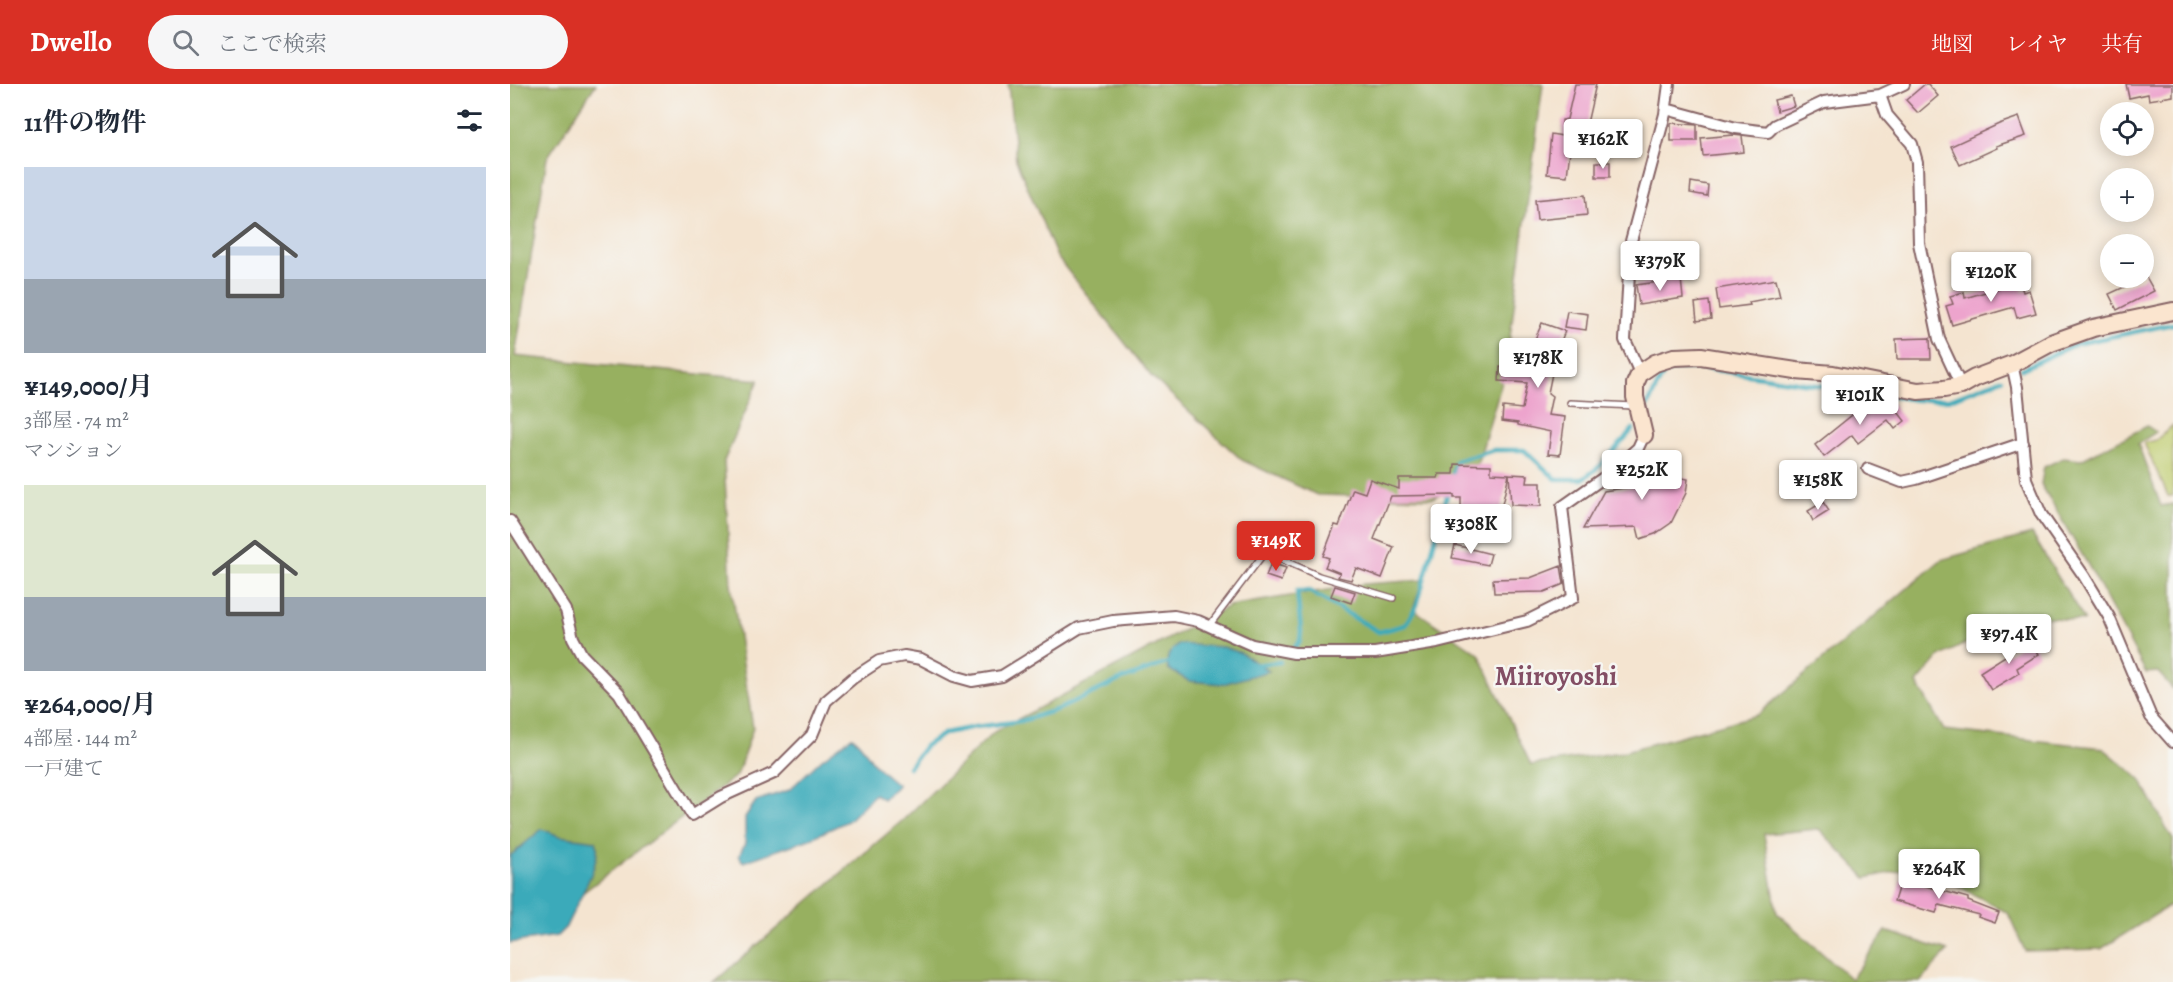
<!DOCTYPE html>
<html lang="ja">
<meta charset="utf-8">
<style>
body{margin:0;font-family:Alegreya,"Noto Serif JP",serif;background:#f6f6f7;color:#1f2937;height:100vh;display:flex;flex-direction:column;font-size:22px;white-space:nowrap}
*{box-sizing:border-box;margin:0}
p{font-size:20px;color:#747a83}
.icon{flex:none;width:33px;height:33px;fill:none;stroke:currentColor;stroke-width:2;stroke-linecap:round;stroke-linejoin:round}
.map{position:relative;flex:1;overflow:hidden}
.drawer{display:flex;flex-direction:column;background:#fff;width:510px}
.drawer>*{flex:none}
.buttons{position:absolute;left:1590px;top:18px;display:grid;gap:12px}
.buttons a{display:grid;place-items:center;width:54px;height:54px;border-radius:50%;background:#fff;box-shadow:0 3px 15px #0003;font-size:30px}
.price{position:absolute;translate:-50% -51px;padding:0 14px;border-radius:6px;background:#fff;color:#222;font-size:20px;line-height:39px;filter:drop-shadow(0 2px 3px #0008)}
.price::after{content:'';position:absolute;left:50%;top:36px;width:18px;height:14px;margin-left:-9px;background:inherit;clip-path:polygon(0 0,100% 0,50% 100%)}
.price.current{background:#d93025;color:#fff}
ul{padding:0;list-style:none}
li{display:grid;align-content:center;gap:12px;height:318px;padding:0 24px}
li span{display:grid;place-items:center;height:186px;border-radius:0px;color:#555}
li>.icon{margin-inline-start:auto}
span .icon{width:108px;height:108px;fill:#fffc;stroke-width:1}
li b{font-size:26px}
h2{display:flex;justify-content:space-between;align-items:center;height:72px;padding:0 24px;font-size:26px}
header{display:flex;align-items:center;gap:36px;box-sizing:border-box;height:84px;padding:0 30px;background:#d93025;color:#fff}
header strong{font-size:28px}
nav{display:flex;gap:33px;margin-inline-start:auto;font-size:21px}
.search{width:420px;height:54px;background:#f6f6f7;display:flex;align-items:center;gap:15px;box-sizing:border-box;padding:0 21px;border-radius:33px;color:#747a83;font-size:22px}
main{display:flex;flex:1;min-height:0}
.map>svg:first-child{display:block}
.green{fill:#bfcc6e;stroke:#84764c;stroke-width:1.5}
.forest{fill:#97b061;stroke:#706846;stroke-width:1.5}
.water{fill:#3baaba;stroke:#426472;stroke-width:1.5}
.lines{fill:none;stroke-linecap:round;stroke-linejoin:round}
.stream{stroke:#3baaba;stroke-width:4.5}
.building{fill:#eda4cd}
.lane-casing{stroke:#866465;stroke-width:8}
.street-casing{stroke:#866465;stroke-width:14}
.secondary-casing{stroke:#866465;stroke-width:20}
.lane{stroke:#fff;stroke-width:5}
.street{stroke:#fff;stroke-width:10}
.secondary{stroke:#fbe5cf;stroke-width:16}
.labels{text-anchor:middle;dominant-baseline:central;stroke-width:5;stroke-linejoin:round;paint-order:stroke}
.quarter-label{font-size:27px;font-weight:bold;fill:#834e64;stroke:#f6f6f2}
</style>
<header>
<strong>Dwello</strong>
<div class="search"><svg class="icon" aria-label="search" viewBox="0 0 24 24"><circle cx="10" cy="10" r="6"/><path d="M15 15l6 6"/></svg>ここで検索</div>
<nav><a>地図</a><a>レイヤ</a><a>共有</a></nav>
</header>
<main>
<section class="drawer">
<h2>11件の物件<svg class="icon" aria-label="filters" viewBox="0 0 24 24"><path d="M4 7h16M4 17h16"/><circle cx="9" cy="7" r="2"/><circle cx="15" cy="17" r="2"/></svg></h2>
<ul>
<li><span style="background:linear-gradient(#c9d6e8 60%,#9aa5b1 0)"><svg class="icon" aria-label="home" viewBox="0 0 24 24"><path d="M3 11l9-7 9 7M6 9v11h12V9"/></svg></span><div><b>¥149,000/月</b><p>3部屋 · 74 m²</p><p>マンション</p></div></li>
<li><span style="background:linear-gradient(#dfe7d0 60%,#9aa5b1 0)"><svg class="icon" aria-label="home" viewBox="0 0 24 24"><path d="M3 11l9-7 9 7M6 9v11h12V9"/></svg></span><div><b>¥264,000/月</b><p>4部屋 · 144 m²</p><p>一戸建て</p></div></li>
</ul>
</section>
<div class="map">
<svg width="1663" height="898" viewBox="0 0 1663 898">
<rect width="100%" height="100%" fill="#f6f6f2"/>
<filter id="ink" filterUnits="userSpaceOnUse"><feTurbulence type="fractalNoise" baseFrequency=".0167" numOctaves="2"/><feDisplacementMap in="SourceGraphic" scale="12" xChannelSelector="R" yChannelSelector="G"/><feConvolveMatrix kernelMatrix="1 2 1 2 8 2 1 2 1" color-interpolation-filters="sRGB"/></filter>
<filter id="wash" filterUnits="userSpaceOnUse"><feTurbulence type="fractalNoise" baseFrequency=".008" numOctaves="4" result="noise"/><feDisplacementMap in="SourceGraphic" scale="24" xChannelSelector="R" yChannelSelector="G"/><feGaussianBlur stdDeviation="1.35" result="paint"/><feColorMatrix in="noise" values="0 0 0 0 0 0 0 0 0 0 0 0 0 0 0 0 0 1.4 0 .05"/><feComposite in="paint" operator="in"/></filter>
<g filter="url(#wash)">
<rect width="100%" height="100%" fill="#f4e4d0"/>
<path class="green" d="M1663,341V412H1658L1634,359L1646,356Z"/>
<path class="forest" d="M0,0H86L37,74L5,272L249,296L214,377L221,500L243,644L227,691L46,829L0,852Z
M498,0H1033L996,284L964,392L923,414L807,411L732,376L641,292L547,173L506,76Z
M1637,342L1646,348L1628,360L1651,422L1663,420V605L1648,588L1636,589L1581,486L1531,400L1534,383L1553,374L1571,376Z
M1522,450L1575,537L1511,531L1429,573L1407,599L1434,646L1593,664L1630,695L1663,756L1662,820L1591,865L1515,867L1498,829L1412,782L1356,794L1309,745L1254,750L1267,829L1341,895L1376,847L1438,867L1410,898H204L393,736L484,648L719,522L854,500L913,496L903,525L969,570L1021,681L1112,668L1247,631L1431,476Z"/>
<path class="water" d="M669,560L713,563L731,569L759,587L713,600L679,597L658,585C656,572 658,568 669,560Z
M342,653C353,660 354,667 362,677C369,686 379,693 388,701L373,715L365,710L338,737L297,756L233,778L229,772L235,759V733L246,717L279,706L312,675Z
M32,745L49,752L86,757C94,776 64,824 56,843L47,852L0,859V772Z"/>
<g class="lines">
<path class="stream" d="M1512,285L1566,260L1663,240
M1138,321L1154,288L1171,284H1192L1407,316L1440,315L1492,295
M942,394L946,377L984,366H1014L1046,395H1073L1090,382L1123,345
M784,564L790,557L791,547L787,507H799L869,548L895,541L907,521L938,408
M743,581L770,578
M399,683L415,662L435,649L465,643L511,637L549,625L610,596L660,578"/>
</g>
<g id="blocks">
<path class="building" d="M1065,0H1086L1076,44L1097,45L1096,60L1061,58L1057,92L1037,90L1041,50L1053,52L1052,36L1057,35Z
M1415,0H1418L1428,12L1408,29L1396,16Z
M1616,0H1663V12L1639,16L1638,10L1619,14Z
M1281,12L1284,22L1267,27L1264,16Z
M1509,33L1516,52L1486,62L1487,64L1450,81L1441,62L1489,40Z
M1161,39L1187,41V57H1161Z
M1223,51L1232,52L1234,68L1193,72L1191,54Z
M1086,78H1100V93H1086Z
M1181,98L1198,101L1197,112L1180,109Z
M1075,111L1077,131L1027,136L1025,116Z
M1635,191L1644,207L1607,226L1599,210L1634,194Z
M1171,195L1173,214L1129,221L1126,201Z
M1266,195L1270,212L1239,218L1240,221L1209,225L1206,205Z
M1509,195L1513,208L1519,206L1526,229L1507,234L1504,223L1442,241L1436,222L1443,220L1440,212L1454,208L1455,214L1496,202L1495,199Z
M1199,217L1201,235L1187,237L1185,219Z
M1057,227L1078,230L1076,246L1054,243Z
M1032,239L1055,247L1046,270L1038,309L1042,312L1038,331L1055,333L1050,371L1038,370L1041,348L1008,341V339L992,337L993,323L1012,325L1017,299L989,297L990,283L1020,285L1026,261L1023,260Z
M1420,254L1421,275H1387L1386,255Z
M1362,315L1371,326L1381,319L1395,337L1385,345L1378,336L1348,359L1342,351L1314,373L1305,361Z
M1141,370L1147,383L1159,378L1166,393L1178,395L1176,409L1161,439L1145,450L1130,455L1127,443L1073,445L1094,407L1126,402L1128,376Z
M945,380L981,381V389L999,390L991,425L951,424V414H944V411L881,412L864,455L884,463L872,494L846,484L841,496L828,493L830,489L815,483L819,474L813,472L825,441L829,442L843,405L855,409L860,395L889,405V394H928L929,390H944Z
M999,390L1018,391L1017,399H1031V422L1001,421Z
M1313,418L1319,427L1303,437L1298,427Z
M945,461L981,470L978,481L942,474Z
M761,479L776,484L771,497L756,492Z
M1051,482L1054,500L1034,508L984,509L983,495L1020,494Z
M825,502L845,508L841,519L821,512Z
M1520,556L1529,570L1507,584L1509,589L1481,606L1470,588Z
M1391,795L1458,814V817L1489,829L1485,839L1468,833L1469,831L1429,821L1426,829L1384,817Z"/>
</g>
</g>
<g filter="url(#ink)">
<use href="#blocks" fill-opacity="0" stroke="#866465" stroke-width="1.5"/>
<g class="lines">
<g class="lane-casing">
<path id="lane" d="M1060,319L1124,322
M699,542L755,468L809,492L883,514"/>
</g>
<g class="street-casing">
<path id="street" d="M1370,11L1377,31L1402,60L1407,78L1409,159L1429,255L1451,302
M1156,25L1226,44L1258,48L1265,41L1314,18L1370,11L1394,0
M1502,280L1507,303L1516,395L1531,430L1574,492L1599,533L1641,633L1663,658
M1130,289L1115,256L1121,157L1155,30L1159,0
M1358,385L1392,398L1406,395L1513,359
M0,437L56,526L63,554L72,571L109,609L182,731L211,713L264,689L302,651L316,617L343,594L369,577L394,572L411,575L444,592L462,597L492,592L569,544L603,537L664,532L688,537L742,561L784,569H865L927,559L1017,537L1063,514L1052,423L1096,392L1128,364L1134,351"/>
</g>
<g class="secondary-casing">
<path id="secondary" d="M1134,351L1125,313V300L1130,289L1145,279L1164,273L1191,272L1286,287L1323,290L1408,307L1434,305L1451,302L1465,294L1502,280L1541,259L1583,244L1663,227"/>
</g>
<use href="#lane" class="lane"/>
<use href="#street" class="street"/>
<use href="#secondary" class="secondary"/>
</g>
</g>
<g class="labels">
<g class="quarter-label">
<text x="1046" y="592">Miiroyoshi</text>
</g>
</g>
</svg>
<div class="buttons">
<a><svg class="icon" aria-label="locate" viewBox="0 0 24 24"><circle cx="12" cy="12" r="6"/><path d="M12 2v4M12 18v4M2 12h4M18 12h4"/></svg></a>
<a>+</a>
<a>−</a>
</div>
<b class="price" style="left:1093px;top:86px">¥162K</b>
<b class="price" style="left:1150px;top:208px">¥379K</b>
<b class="price" style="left:1481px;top:219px">¥120K</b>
<b class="price" style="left:1028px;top:305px">¥178K</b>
<b class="price" style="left:1350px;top:342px">¥101K</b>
<b class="price" style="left:1132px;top:417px">¥252K</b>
<b class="price" style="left:1308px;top:427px">¥158K</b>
<b class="price" style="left:961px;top:471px">¥308K</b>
<b class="price current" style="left:766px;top:488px">¥149K</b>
<b class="price" style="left:1499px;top:581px">¥97.4K</b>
<b class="price" style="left:1429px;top:816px">¥264K</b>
</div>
</main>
